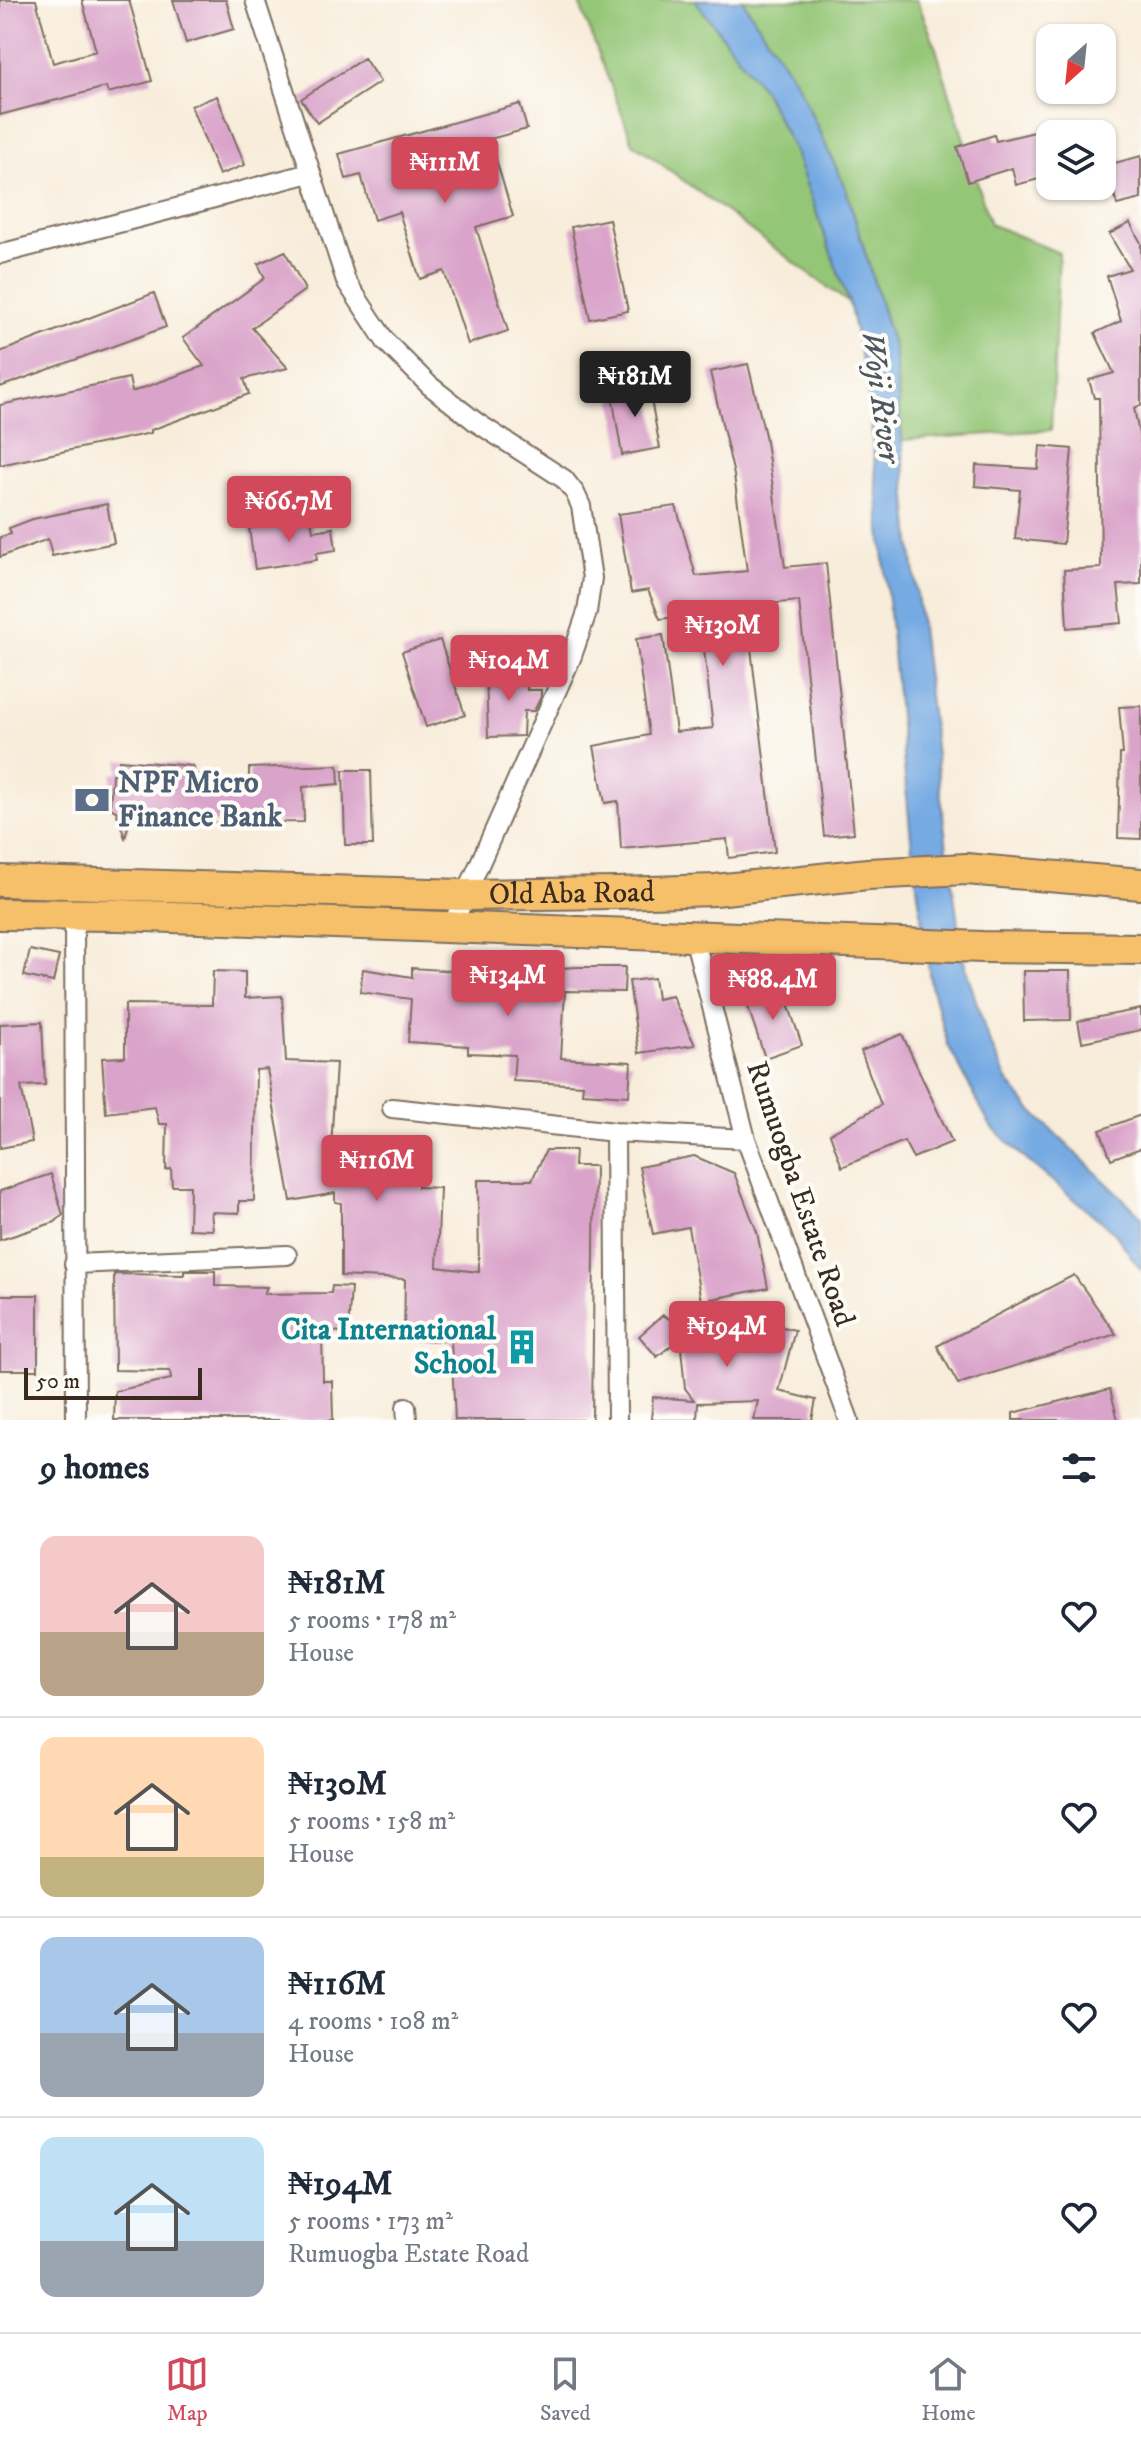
<!DOCTYPE html>
<meta charset="utf-8">
<style>
body{margin:0;font-family:"IM FELL DW Pica",serif;background:#f6f6f7;color:#1f2937;height:100vh;display:flex;flex-direction:column;font-size:30px;white-space:nowrap}
*{box-sizing:border-box;margin:0}
p{font-size:26px;color:#747a83}
.icon{flex:none;width:44px;height:44px;fill:none;stroke:currentColor;stroke-width:2;stroke-linecap:round;stroke-linejoin:round}
.map{position:relative;height:1420px;overflow:hidden}
.sheet{display:flex;flex-direction:column;background:#fff;flex:1}
.sheet>*{flex:none}
.needle{width:52px;rotate:207deg}
.controls{position:absolute;left:1036px;top:24px;display:grid;gap:16px}
.controls a{display:grid;place-items:center;width:80px;height:80px;border-radius:16px;background:#fff;box-shadow:0 2px 6px #0004;font-size:40px}
.scale{position:absolute;left:24px;bottom:20px;width:178px;box-sizing:border-box;padding-left:8px;border:4px solid #3b2a1e;border-top:0;font-size:22px;line-height:28px;white-space:nowrap;color:#3b2a1e;-webkit-text-stroke:6px #fdfcf7;paint-order:stroke}
.price{position:absolute;translate:-50% -68px;padding:0 18px;border-radius:8px;background:#d1495b;color:#fff;font-size:26px;line-height:52px;filter:drop-shadow(0 2px 4px #0008)}
.price::after{content:'';position:absolute;left:50%;top:48px;width:24px;height:18px;margin-left:-12px;background:inherit;clip-path:polygon(0 0,100% 0,50% 100%)}
.price.selected{background:#222;color:#fff}
ul{padding:0;list-style:none}
li{display:flex;align-items:center;gap:24px;height:200px;padding:0 40px}
li+li{border-top:2px solid #e0e1e3}
li span{display:grid;place-items:center;flex:none;width:224px;height:160px;border-radius:16px;color:#555}
li>.icon{margin-inline-start:auto}
span .icon{width:96px;height:96px;fill:#fffc;stroke-width:1}
li b{font-size:34px}
h2{display:flex;justify-content:space-between;align-items:center;height:96px;padding:0 40px;font-size:34px}
.tabs{display:flex;justify-content:space-around;align-items:center;height:112px;border-top:2px solid #e0e1e3;background:#fff;font-size:22px;color:#747a83}
.tabs a{display:grid;justify-items:center;gap:4px}
.tabs .selected{color:#d1495b}
.map>svg:first-child{display:block}
.green{fill:#94c677;stroke:#68784a;stroke-width:2}
.water{fill:#76aae3;stroke:#586a80;stroke-width:2}
.building{fill:#daa4ca}
.lines{fill:none;stroke-linecap:round;stroke-linejoin:round}
.street-casing{stroke:#7d6e60;stroke-width:22}
.primary-casing{stroke:#7d6e60;stroke-width:34}
.street{stroke:#fff;stroke-width:18}
.primary{stroke:#f6c06b;stroke-width:30}
.labels{text-anchor:middle;dominant-baseline:central;stroke-width:8;stroke-linejoin:round;paint-order:stroke}
.service-label{font-size:30px;font-weight:bold;fill:#4e5e75;stroke:#fdfcf7;text-anchor:start}
.street-label{font-size:30px;fill:#3b2a1e;stroke:#fdfcf7}
.culture-label{font-size:30px;font-weight:bold;fill:#0d838f;stroke:#fdfcf7;text-anchor:end}
.water-label{font-size:32px;font-style:italic;fill:#505763;stroke:#fdfcf7}
</style>
<div class="map">
<svg width="1141" height="1420" viewBox="0 0 1141 1420">
<rect width="100%" height="100%" fill="#fdfcf7"/>
<filter id="ink" filterUnits="userSpaceOnUse"><feTurbulence type="fractalNoise" baseFrequency=".0125" numOctaves="2"/><feDisplacementMap in="SourceGraphic" scale="16" xChannelSelector="R" yChannelSelector="G"/><feConvolveMatrix kernelMatrix="1 2 1 2 8 2 1 2 1" color-interpolation-filters="sRGB"/></filter>
<filter id="wash" filterUnits="userSpaceOnUse"><feTurbulence type="fractalNoise" baseFrequency=".006" numOctaves="4" result="noise"/><feDisplacementMap in="SourceGraphic" scale="32" xChannelSelector="R" yChannelSelector="G"/><feGaussianBlur stdDeviation="1.8" result="paint"/><feColorMatrix in="noise" values="0 0 0 0 0 0 0 0 0 0 0 0 0 0 0 0 0 1.4 0 .05"/><feComposite in="paint" operator="in"/></filter>
<g filter="url(#wash)">
<rect width="100%" height="100%" fill="#f8eddb"/>
<path class="green" d="M578,0H695L764,91L795,153L849,303L633,143Z
M742,0H917L934,42L990,224L1059,253L1051,430L902,440L894,349L846,189L797,83Z"/>
<path class="water" d="M695,0H742L797,83L846,189L894,349L911,542L947,849L964,962L987,1036L1007,1080L1030,1109L1141,1216V1270L1113,1231L1022,1156L990,1125L948,1045L931,986L912,849L867,385L849,303L795,153L764,91Z"/>
<g id="blocks">
<path class="building" d="M0,0H36L53,63L96,51L82,0H129L152,81L108,93L106,87L0,115Z
M173,0H226L234,29L186,43Z
M364,58L380,82L317,123L301,99Z
M217,96L245,165L219,175L191,106Z
M520,104L527,129L490,139L513,216L476,227L508,331L468,344L444,271L420,279L399,212L374,220L361,175L346,179L339,154Z
M1039,131L1050,176L1016,185L1012,168L968,182L957,147L994,135L996,141Z
M1141,156V199L1117,205L1107,165Z
M609,219L628,311L590,319L571,227Z
M1130,223L1141,243V405L1134,408L1141,444V584L1118,585L1122,623L1067,628L1064,570L1101,568L1099,398H1094L1089,380L1114,373L1095,333L1121,321L1107,276L1130,269L1109,234Z
M285,251L305,290L252,328L288,368L244,379L249,394L151,430V433L0,465V405L129,378L132,392L204,366L183,338L265,278L258,264Z
M154,293L166,327L0,387V352Z
M748,364L765,435L785,567L826,563L854,833L824,836L799,601L746,606L775,852L729,858L727,839L621,849L618,801L605,803L594,746L649,735L636,639L663,635L676,732L713,728L700,614L660,619L648,590L631,593L618,514L676,506L696,576L747,571L734,475L710,372Z
M648,383L660,448L622,455L611,389Z
M1040,446L1072,449L1063,544L1015,539L1020,490L975,486L976,465L1038,469Z
M107,504L114,543L52,556L48,539L0,557V537L11,534L9,528L33,519Z
M311,520L313,531L333,528L336,550L316,553L317,560L255,569L249,528Z
M440,640L465,715L426,727L402,652Z
M527,672V690H541V697L534,711H524L523,736L488,737L486,673Z
M1141,706V839L1118,838L1120,754H1123L1119,707Z
M119,760L193,766L194,774L206,776L207,783L249,782V768L338,765L339,784L303,787L304,822L223,823L168,820L166,815L132,812L125,838L116,811L110,808L112,774L119,773Z
M343,770H371L373,845H345Z
M30,950L59,956L53,982L24,976Z
M579,967H625L624,992L565,991L561,1058L631,1062L629,1096L582,1093L583,1085L513,1081L515,1055L468,1053V1046L408,1042L411,999L360,992L363,969L412,977V968L517,975L516,970Z
M213,971L245,972V998L282,996L286,1061L336,1063L331,1148L351,1149L350,1160L377,1161V1167L419,1169L418,1187L440,1188L437,1267L479,1272L478,1180H532L546,1150H575L574,1166H595L592,1420H455L451,1341L404,1340L405,1279L341,1276V1203L335,1202V1193L291,1201L267,1069L256,1070L254,1201H239V1213L211,1212L213,1230L189,1229L190,1186H172L171,1169L166,1170L167,1124H159L155,1107L106,1113L102,1058L125,1057V1004L212,1005Z
M1023,971H1070L1071,1020L1024,1021Z
M654,978L657,999L672,996L695,1045L639,1053L629,981Z
M782,986L802,1045L765,1058L745,998Z
M1141,1009V1030L1082,1042L1078,1021Z
M42,1022L45,1085L21,1086L32,1142L0,1148V1024Z
M902,1034L952,1142L913,1158L904,1141L842,1167L830,1134L881,1105L861,1051Z
M1141,1115V1148L1111,1159L1100,1130Z
M694,1156L734,1173L757,1232L768,1288L701,1301L688,1227L653,1234L639,1167Z
M51,1174L63,1215L55,1222L0,1240V1191Z
M184,1271H215V1286L267,1287L264,1294L331,1293L332,1286L351,1287L348,1332L322,1331L323,1381H332L333,1420H114L115,1391L171,1379L170,1371L115,1370L114,1274L184,1275Z
M1074,1275L1116,1334L958,1384L937,1346Z
M0,1295H38V1370H0Z
M692,1304L723,1312L726,1337L764,1347L770,1324L795,1330L779,1391L816,1400L812,1420H754L758,1401L698,1403L697,1420H651L653,1397L694,1400L685,1388L680,1338L657,1357L639,1336L663,1315L695,1335Z
M1110,1389L1118,1420H1013V1413Z"/>
</g>
</g>
<g filter="url(#ink)">
<use href="#blocks" fill-opacity="0" stroke="#7d6e60" stroke-width="2"/>
<g class="lines">
<g class="street-casing">
<path id="street" d="M255,0L346,281L386,342L429,385L476,422L564,479L575,493L581,506L592,578L587,612L572,656L451,928
M0,254L310,173
M74,915L76,1420
M694,937L746,1139L849,1420
M392,1108L615,1132L746,1139
M615,1132L617,1420
M74,1264L287,1255
M406,1407L407,1420"/>
</g>
<g class="primary-casing">
<g id="primary">
<path id="s1" d="M0,881L464,895L617,893L715,890L868,874L966,869L1141,884"/>
<path d="M0,914L119,915L983,947L1141,949"/>
</g>
</g>
<use href="#street" class="street"/>
<use href="#primary" class="primary"/>
</g>
</g>
<defs>
<g id="bank-bare" transform="scale(2.76)"><path d="M-6-4H6V4H-6ZM0-2.3a2.3 2.3 0 1 0 0 4.6a2.3 2.3 0 1 0 0-4.6Z" fill="#5c6f8a" stroke="#fdfcf7" stroke-width="2.5" paint-order="stroke"/></g>
<g id="building-bare" transform="scale(2.76)"><path d="M-4-6H4V6H1V3H-1V6H-4ZM-2.5-4.3h1.7v1.8h-1.7ZM.8-4.3h1.7v1.8H.8ZM-2.5-1h1.7V.8h-1.7ZM.8-1h1.7V.8H.8Z" fill="#0f9aa8" stroke="#fdfcf7" stroke-width="2.5" paint-order="stroke"/></g>
</defs>
<g fill-rule="evenodd">
<use href="#bank-bare" x="92" y="800"/>
<use href="#building-bare" x="522" y="1347"/>
</g>
<g class="labels">
<g class="service-label">
<text x="118" y="783">NPF Micro<tspan x="118" dy="34">Finance Bank</tspan></text>
</g>
<g class="street-label">
<text stroke="none"><textPath href="#s1" startOffset="572">Old Aba Road</textPath></text>
<text transform="translate(800 1194) rotate(71)">Rumuogba Estate Road</text>
</g>
<g class="culture-label">
<text x="496" y="1330">Cita International<tspan x="496" dy="34">School</tspan></text>
</g>
<g class="water-label">
<text transform="translate(880 397) rotate(82)">Woji River</text>
</g>
</g>
</svg>
<div class="controls">
<a><svg class="needle" viewBox="-14 -14 28 28"><path d="M0-13l5 13h-10z" fill="#e53935"/><path d="M0 13l5-13h-10z" fill="#747a83"/></svg></a>
<a><svg class="icon" aria-label="layers" viewBox="0 0 24 24"><path d="M12 4l9 5-9 5-9-5zM3 14l9 5 9-5"/></svg></a>
</div>
<div class="scale">50 m</div>
<b class="price" style="left:445px;top:205px">₦111M</b>
<b class="price selected" style="left:635px;top:419px">₦181M</b>
<b class="price" style="left:289px;top:544px">₦66.7M</b>
<b class="price" style="left:723px;top:668px">₦130M</b>
<b class="price" style="left:509px;top:703px">₦104M</b>
<b class="price" style="left:508px;top:1018px">₦134M</b>
<b class="price" style="left:773px;top:1022px">₦88.4M</b>
<b class="price" style="left:377px;top:1203px">₦116M</b>
<b class="price" style="left:727px;top:1369px">₦194M</b>
</div>
<section class="sheet">
<h2>9 homes<svg class="icon" aria-label="filters" viewBox="0 0 24 24"><path d="M4 7h16M4 17h16"/><circle cx="9" cy="7" r="2"/><circle cx="15" cy="17" r="2"/></svg></h2>
<ul>
<li><span style="background:linear-gradient(#f6c9c9 60%,#b9a48a 0)"><svg class="icon" aria-label="home" viewBox="0 0 24 24"><path d="M3 11l9-7 9 7M6 9v11h12V9"/></svg></span><div><b>₦181M</b><p>5 rooms · 178 m²</p><p>House</p></div><svg class="icon" aria-label="heart" viewBox="0 0 24 24"><path d="M12 20l-8-8c-3-5 5-10 8-4 3-6 11-1 8 4z"/></svg></li>
<li><span style="background:linear-gradient(#ffd9b3 75%,#c2b280 0)"><svg class="icon" aria-label="home" viewBox="0 0 24 24"><path d="M3 11l9-7 9 7M6 9v11h12V9"/></svg></span><div><b>₦130M</b><p>5 rooms · 158 m²</p><p>House</p></div><svg class="icon" aria-label="heart" viewBox="0 0 24 24"><path d="M12 20l-8-8c-3-5 5-10 8-4 3-6 11-1 8 4z"/></svg></li>
<li><span style="background:linear-gradient(#a9c7e8 60%,#9aa5b1 0)"><svg class="icon" aria-label="home" viewBox="0 0 24 24"><path d="M3 11l9-7 9 7M6 9v11h12V9"/></svg></span><div><b>₦116M</b><p>4 rooms · 108 m²</p><p>House</p></div><svg class="icon" aria-label="heart" viewBox="0 0 24 24"><path d="M12 20l-8-8c-3-5 5-10 8-4 3-6 11-1 8 4z"/></svg></li>
<li><span style="background:linear-gradient(#bfe0f5 65%,#9aa5b1 0)"><svg class="icon" aria-label="home" viewBox="0 0 24 24"><path d="M3 11l9-7 9 7M6 9v11h12V9"/></svg></span><div><b>₦194M</b><p>5 rooms · 173 m²</p><p>Rumuogba Estate Road</p></div><svg class="icon" aria-label="heart" viewBox="0 0 24 24"><path d="M12 20l-8-8c-3-5 5-10 8-4 3-6 11-1 8 4z"/></svg></li>
</ul>
</section>
<nav class="tabs">
<a class="selected"><svg class="icon" aria-label="map" viewBox="0 0 24 24"><path d="M3 6l6-2 6 2 6-2v14l-6 2-6-2-6 2zM9 4v14M15 6v14"/></svg>Map</a>
<a><svg class="icon" aria-label="saved" viewBox="0 0 24 24"><path d="M7 4h10v16l-5-4-5 4z"/></svg>Saved</a>
<a><svg class="icon" aria-label="home" viewBox="0 0 24 24"><path d="M3 11l9-7 9 7M6 9v11h12V9"/></svg>Home</a>
</nav>
